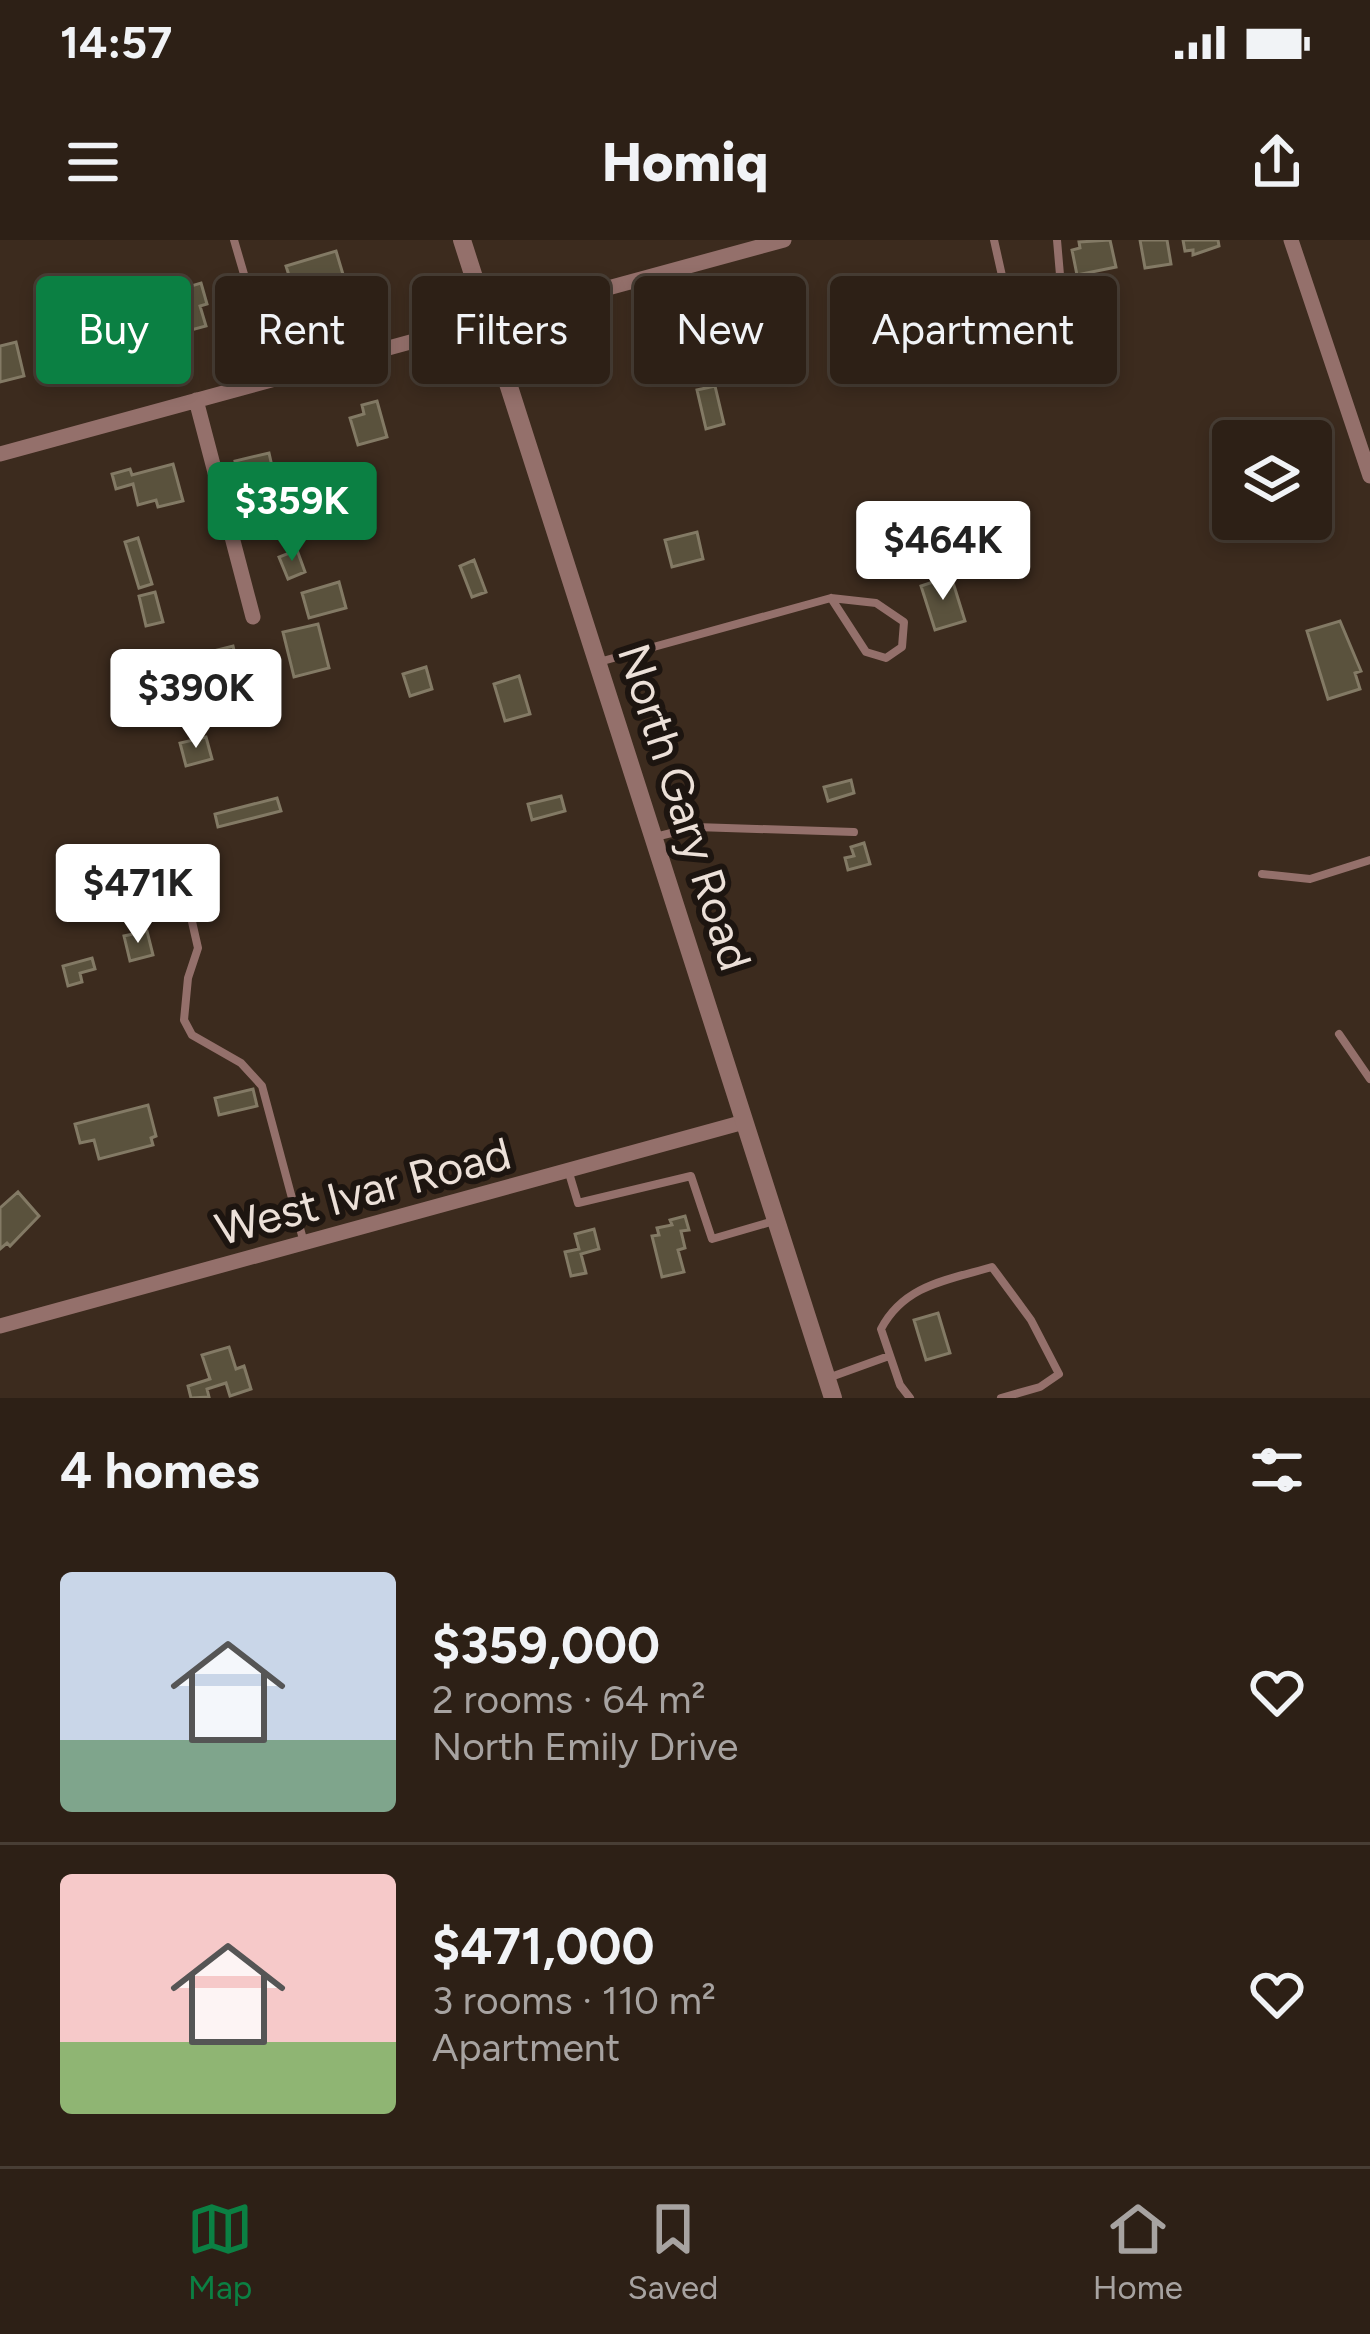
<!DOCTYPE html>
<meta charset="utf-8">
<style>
body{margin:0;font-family:Figtree,sans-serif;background:#392d23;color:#f1f3f6;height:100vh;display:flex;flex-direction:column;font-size:45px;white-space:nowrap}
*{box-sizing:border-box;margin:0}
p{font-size:39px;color:#a7a3a1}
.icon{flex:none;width:66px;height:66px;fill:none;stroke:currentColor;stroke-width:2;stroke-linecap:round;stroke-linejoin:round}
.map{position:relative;height:1158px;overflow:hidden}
.sheet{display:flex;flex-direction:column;background:#2d2016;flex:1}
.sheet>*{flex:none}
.top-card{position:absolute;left:36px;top:36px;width:1299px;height:108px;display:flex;gap:24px}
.fabs{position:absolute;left:1212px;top:180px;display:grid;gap:24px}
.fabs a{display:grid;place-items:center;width:120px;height:120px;border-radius:12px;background:#2d2016;box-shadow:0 6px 18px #0003,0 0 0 3px #483e35;font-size:60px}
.price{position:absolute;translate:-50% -102px;padding:0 27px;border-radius:12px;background:#fff;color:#222;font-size:39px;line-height:78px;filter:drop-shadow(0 3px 6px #0008)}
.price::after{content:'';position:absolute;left:50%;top:72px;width:36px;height:27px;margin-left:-18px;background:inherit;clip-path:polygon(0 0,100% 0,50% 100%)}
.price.current{background:#0b8043;color:#fff}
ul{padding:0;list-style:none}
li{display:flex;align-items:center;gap:36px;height:300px;padding:0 60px}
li+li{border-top:3px solid #483e35}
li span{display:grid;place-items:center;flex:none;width:336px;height:240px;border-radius:12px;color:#555}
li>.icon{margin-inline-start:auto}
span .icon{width:144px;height:144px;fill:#fffc;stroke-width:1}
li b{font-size:51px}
h2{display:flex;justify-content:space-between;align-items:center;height:144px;padding:0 60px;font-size:51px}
.chip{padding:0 42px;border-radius:12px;background:#2d2016;box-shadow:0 6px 18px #0003,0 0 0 3px #483e35;font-size:42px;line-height:108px}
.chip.current{background:#0b8043;color:#fff}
.status{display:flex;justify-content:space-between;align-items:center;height:84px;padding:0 60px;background:#2d2016;direction:ltr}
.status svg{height:33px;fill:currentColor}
header{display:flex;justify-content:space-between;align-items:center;height:156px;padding:0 60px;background:#2d2016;font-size:54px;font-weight:800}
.tab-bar{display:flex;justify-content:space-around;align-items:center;height:168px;border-top:3px solid #483e35;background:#2d2016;font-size:33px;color:#a7a3a1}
.tab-bar a{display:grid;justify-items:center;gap:6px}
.tab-bar .current{color:#0b8043}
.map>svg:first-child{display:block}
.building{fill:#5a523d;stroke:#837a65;stroke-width:3}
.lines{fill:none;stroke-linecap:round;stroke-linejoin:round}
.service{stroke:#94706b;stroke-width:8}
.minor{stroke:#94706b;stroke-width:15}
.tertiary{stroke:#94706b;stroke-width:18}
.labels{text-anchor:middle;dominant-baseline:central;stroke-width:12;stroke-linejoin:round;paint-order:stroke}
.street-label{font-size:45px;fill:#ece0d8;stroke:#1d1510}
</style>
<div class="status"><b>14:57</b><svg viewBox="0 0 49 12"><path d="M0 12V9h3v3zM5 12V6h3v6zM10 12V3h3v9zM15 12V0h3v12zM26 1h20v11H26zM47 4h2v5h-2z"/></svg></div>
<header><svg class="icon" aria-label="menu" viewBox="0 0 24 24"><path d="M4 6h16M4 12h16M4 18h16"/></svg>Homiq<svg class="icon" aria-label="share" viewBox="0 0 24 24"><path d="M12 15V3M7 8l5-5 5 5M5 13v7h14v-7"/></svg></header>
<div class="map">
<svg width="1370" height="1158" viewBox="0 0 1370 1158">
<rect width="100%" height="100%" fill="#3c2b1e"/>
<path class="building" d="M1110,0L1116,27L1077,35L1072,10L1080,8L1079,2Z
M1140,0H1167L1171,24L1145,28Z
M1183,0H1218L1219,6L1193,15V10L1185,11Z
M336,11L348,51L305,64L302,52L312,49L309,37L291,42L286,26Z
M201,43L207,64L200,66L206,86L165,97L154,57Z
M16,102L24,136L0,142V106Z
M715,146L724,184L706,189L697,150Z
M377,161L387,197L358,205L350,178L364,174L362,165Z
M269,213L276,244L242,252L235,221Z
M173,224L183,261L158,267L156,260L138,265L133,244L116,249L112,234L130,229L132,235Z
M697,292L703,319L672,327L665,300Z
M138,298L152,344L139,348L125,302Z
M297,310L305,332L288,339L279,317Z
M474,320L486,352L472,357L460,326Z
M951,336L965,381L935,390L921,346Z
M339,342L346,368L309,378L302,353Z
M155,352L163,382L146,386L139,356Z
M1340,381L1361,431L1355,433L1360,449L1328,459L1307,391Z
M318,384L329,428L294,437L283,392Z
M233,406L244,451L208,460L197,415Z
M426,427L432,449L410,456L403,434Z
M519,436L530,474L505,481L494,444Z
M206,497L212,519L186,526L180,503Z
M851,540L854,553L828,561L824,547Z
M561,556L565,571L532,580L528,564Z
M277,558L281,571L218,587L215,574Z
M864,603L870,624L848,630L845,618L854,616L851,607Z
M147,691L153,715L130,721L124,696Z
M92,718L95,729L80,733L82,742L68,746L63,726Z
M253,849L257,866L219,875L215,858Z
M148,865L156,896L151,898L153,905L99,919L94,900L80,903L75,884Z
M18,952L39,976L10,1006L7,1003L0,1009V968Z
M685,976L689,990L681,991L685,1008L678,1010L684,1032L662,1037L652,996L659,995L657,988L672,985L670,980Z
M594,989L599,1009L581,1014L586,1033L571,1036L565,1012L579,1009L575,994Z
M938,1073L950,1113L926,1120L914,1080Z
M229,1107L236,1129L244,1126L251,1149L230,1156L226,1143L207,1149L209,1157L191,1158L188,1146L210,1139L202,1115Z"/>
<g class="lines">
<path class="service" d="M234,0L274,137
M994,0L1009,67L1031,83L1055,81L1063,70L1057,0
M599,422L831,358L876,363L904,382L902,407L886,418L866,412L831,358
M655,597L696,587L854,592
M1262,634L1310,639L1370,620
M188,664L198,708L188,738L184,780L192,795L241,823L262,846L304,1003
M1339,794L1370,839
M569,933L578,963L691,936L712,999L774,981
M828,1138L889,1116
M910,1158L900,1145L881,1089C904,1045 947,1040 992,1027L1031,1080L1059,1134L1040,1147L1001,1158"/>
<path class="minor" d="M1291,0L1370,236
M196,160L253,377
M0,214L784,0
M0,1086L744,882"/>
<path class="tertiary" d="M462,0L833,1158"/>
</g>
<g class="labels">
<g class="street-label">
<text transform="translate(685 567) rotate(72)">North Gary Road</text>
<text transform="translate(363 951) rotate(-15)">West Ivar Road</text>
</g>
</g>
</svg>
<div class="fabs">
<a><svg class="icon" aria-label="layers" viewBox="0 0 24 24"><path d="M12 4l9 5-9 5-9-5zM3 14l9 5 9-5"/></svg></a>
</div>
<b class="price current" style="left:292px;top:324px">$359K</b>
<b class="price" style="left:943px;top:363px">$464K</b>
<b class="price" style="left:196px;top:511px">$390K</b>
<b class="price" style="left:138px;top:706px">$471K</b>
<div class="top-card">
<a class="chip current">Buy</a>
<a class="chip">Rent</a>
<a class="chip">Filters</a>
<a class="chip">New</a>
<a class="chip">Apartment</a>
</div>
</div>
<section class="sheet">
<h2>4 homes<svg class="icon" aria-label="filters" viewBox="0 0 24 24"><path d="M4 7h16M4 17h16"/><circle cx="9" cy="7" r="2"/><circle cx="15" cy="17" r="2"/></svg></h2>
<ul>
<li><span style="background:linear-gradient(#c9d6e8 70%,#7fa58c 0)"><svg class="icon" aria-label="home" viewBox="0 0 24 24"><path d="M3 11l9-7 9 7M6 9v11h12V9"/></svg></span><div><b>$359,000</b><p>2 rooms · 64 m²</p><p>North Emily Drive</p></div><svg class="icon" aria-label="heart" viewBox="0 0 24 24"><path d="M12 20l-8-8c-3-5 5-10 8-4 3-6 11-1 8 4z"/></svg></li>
<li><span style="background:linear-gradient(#f6c9c9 70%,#8fb573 0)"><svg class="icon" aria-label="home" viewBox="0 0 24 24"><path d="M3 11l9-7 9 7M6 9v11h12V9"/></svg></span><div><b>$471,000</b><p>3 rooms · 110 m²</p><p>Apartment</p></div><svg class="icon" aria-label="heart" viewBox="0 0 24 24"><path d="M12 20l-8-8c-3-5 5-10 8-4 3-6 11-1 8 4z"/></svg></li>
</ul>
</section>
<nav class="tab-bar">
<a class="current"><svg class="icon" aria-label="map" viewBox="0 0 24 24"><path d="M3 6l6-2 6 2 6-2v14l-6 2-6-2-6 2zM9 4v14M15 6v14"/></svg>Map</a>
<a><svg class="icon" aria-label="saved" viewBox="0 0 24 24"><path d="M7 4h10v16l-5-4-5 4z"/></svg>Saved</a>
<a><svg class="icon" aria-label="home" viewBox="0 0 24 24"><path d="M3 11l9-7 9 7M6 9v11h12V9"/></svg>Home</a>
</nav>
